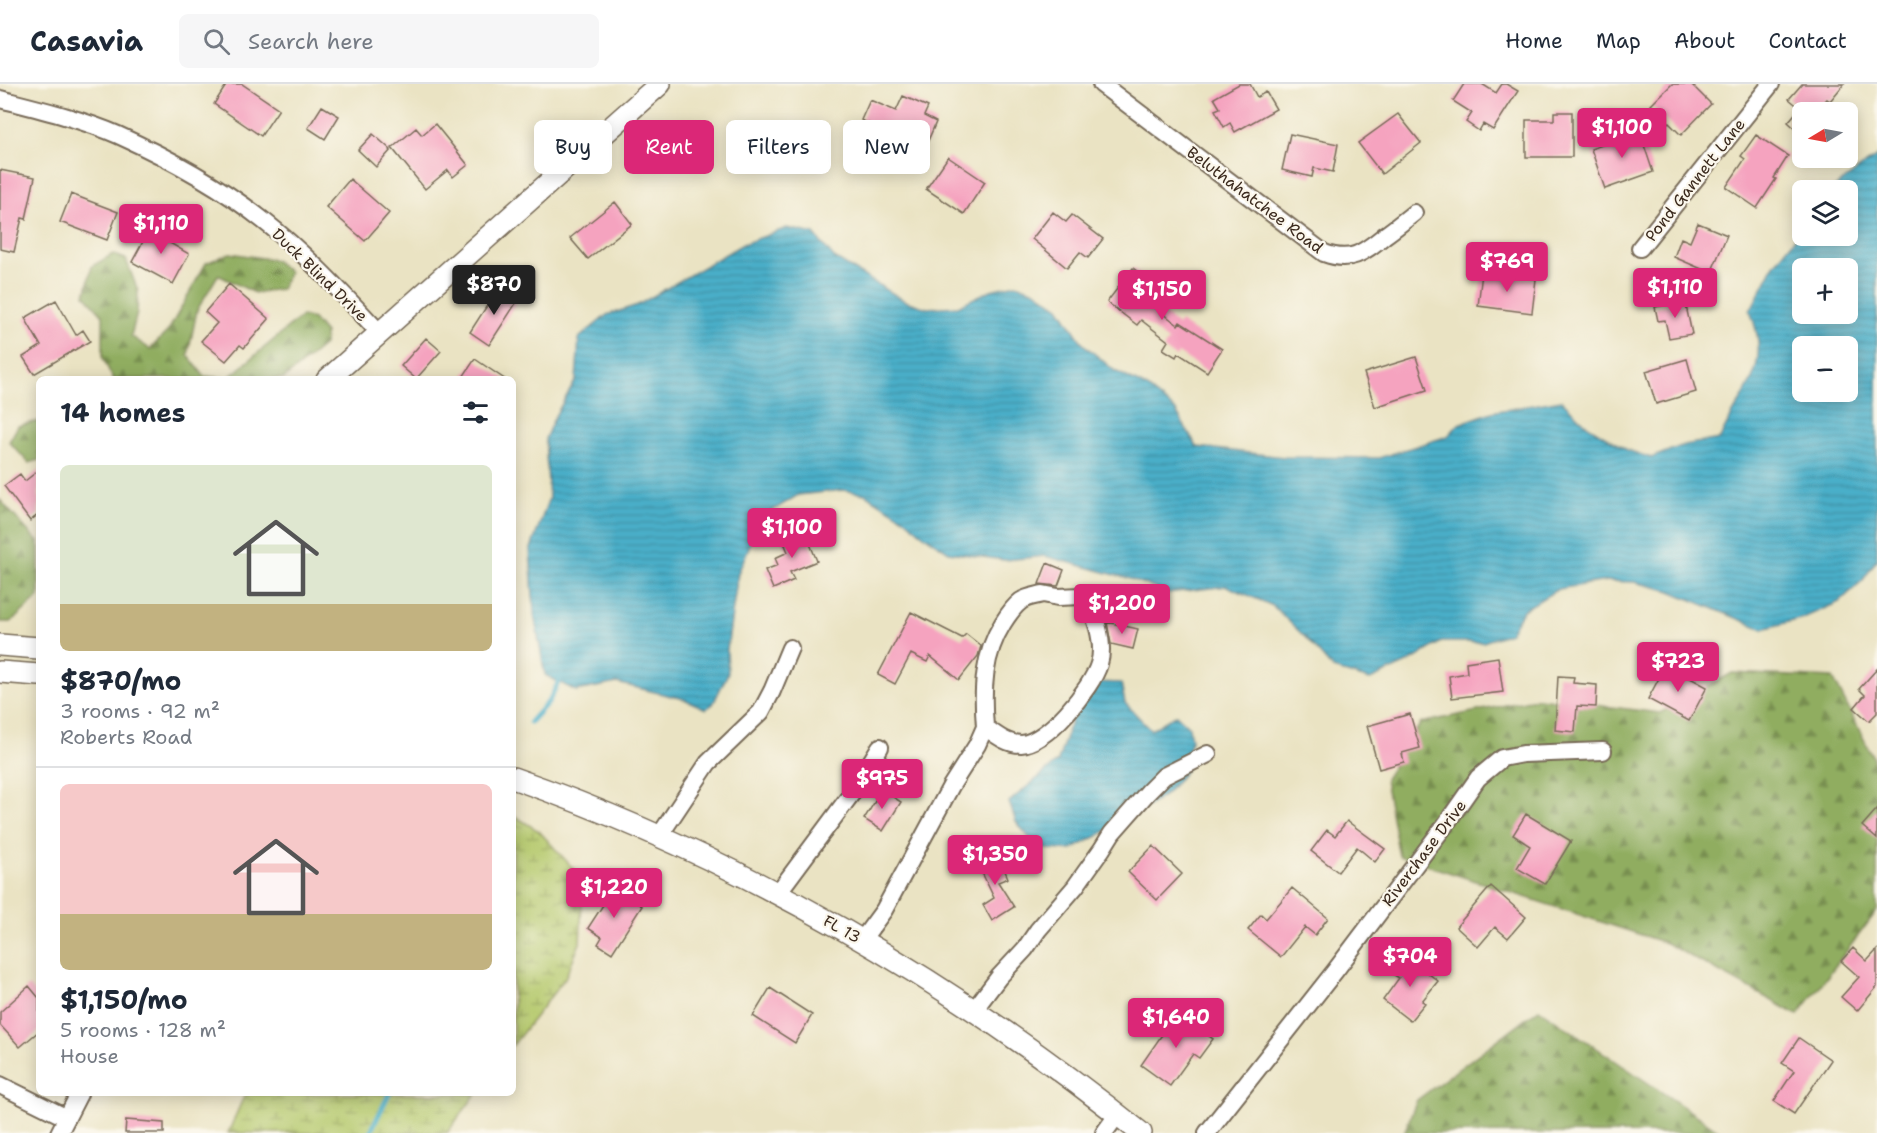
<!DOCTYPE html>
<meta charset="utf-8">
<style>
body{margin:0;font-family:"Shantell Sans",sans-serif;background:#f6f6f7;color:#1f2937;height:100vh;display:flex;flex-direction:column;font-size:22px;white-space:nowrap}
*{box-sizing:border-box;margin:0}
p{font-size:20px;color:#747a83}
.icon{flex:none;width:33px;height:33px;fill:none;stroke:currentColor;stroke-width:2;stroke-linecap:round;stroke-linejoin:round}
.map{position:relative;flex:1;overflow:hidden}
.details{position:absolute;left:36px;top:292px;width:480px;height:720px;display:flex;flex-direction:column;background:#fff;border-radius:9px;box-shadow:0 3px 15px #0003}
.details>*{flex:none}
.hud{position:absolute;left:534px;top:36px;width:570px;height:54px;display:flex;gap:12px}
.needle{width:39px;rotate:260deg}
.tools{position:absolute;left:1792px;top:18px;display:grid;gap:12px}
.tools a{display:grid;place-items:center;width:66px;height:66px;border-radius:9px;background:#fff;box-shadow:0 3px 15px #0003;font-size:30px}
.price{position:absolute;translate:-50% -51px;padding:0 14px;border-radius:6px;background:#db2777;color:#fff;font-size:20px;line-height:39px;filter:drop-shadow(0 2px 3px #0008)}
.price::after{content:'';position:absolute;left:50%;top:36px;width:18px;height:14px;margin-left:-9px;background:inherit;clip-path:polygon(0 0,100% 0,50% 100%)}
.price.active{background:#222;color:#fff}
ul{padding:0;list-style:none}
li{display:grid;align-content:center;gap:12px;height:318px;padding:0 24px}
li+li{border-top:2px solid #e0e1e3}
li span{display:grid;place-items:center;height:186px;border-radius:9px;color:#555}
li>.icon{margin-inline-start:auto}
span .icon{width:108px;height:108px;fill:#fffc;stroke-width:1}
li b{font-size:26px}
h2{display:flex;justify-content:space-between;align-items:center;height:72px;padding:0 24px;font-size:26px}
.chip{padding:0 21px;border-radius:9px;background:#fff;box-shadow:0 3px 15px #0003;font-size:21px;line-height:54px}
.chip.active{background:#db2777;color:#fff}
header{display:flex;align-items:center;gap:36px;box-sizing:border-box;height:84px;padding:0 30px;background:#fff;border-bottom:2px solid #e0e1e3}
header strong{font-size:28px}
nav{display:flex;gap:33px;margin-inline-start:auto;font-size:21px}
.search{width:420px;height:54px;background:#f6f6f7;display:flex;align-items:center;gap:15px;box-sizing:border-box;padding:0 21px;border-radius:9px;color:#747a83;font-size:22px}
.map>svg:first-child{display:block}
.forest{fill:url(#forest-firs);stroke:#666c3f;stroke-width:1.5}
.wetland{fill:url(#wetland-marsh);stroke:#787a46;stroke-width:1.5}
.water{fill:url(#water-rules);stroke:#426c74;stroke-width:1.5;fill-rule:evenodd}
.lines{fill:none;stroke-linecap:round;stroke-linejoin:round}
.stream{stroke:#4aafc9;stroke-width:5}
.building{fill:#f5a3bf}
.minor-casing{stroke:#786b58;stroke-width:20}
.major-casing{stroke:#786b58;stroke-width:24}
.minor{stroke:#fff;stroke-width:16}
.major{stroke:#fff;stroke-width:21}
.labels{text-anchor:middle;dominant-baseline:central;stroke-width:4.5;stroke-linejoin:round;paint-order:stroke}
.street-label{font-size:16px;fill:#3b2a1e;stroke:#fbf7ec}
</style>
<header>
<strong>Casavia</strong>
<div class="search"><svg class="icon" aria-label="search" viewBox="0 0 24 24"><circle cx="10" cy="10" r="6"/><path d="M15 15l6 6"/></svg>Search here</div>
<nav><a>Home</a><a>Map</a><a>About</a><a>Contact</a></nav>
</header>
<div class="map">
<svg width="1877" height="1049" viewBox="0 0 1877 1049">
<defs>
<pattern id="forest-firs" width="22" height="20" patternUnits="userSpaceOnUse" patternTransform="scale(1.5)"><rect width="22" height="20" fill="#90ad60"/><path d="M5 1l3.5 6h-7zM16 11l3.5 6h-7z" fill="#778d4f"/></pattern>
<pattern id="wetland-marsh" width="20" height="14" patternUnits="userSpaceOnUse" patternTransform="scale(1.5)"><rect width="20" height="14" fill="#b5c96d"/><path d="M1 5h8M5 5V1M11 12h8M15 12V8" fill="none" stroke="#94a359"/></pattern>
<pattern id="water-rules" width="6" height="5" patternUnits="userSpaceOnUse" patternTransform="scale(1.5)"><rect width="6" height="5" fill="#4aafc9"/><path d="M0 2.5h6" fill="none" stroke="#3f8fa3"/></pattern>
</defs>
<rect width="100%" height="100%" fill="#fbf7ec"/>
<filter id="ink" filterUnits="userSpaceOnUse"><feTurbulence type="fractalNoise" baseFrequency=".0167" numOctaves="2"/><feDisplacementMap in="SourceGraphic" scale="12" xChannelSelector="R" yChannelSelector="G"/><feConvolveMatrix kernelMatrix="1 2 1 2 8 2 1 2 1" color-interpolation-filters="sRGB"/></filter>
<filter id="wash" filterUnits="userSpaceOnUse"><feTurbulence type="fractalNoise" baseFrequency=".008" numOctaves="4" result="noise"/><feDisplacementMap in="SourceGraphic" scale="24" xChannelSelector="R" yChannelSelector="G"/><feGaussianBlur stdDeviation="1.35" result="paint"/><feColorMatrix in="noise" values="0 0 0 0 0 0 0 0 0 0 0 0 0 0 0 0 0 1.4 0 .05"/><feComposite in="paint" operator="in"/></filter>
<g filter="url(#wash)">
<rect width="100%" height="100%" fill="#eae3c3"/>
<path class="forest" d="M230,169L275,176L289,188L281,205L255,209L218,191L197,226L188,271L204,292L228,294L302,232L313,235L325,249L324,261L284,295H113L103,274V231L85,211L92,182L113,170L126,175L138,207L137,229L131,252L150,265L168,247L206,179Z
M39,337V376L29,379L9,358L18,342Z
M0,416L39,459V513L11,538H0Z
M1732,589L1833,594L1873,673L1877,701V827L1798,931L1666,859L1399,772L1385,695L1421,639L1539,614L1660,629Z
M1539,925L1722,1049H1404L1417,1016Z"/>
<path class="wetland" d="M513,731L539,747L583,795L580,859L565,894L513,961Z
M245,1010H476L447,1049H228Z"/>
<path class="water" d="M1877,72V475L1863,496L1839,518L1803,534L1763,545L1668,506L1634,498L1606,497L1558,505L1523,526L1510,549L1483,558H1441L1409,578L1370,596L1333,585L1306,554L1273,522L1227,502L1168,509L1130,495L1045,472L1004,476L949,468L921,449L904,434L865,410L843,406L798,411L757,436L753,454L738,489L727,565L728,589L713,620L706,625L684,615L617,599L576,607L545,591L534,530L530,467L549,414L545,355L555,332L576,296L579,254L607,231L638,221L743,160L787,144L814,150L834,174L905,217L927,224L958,222L991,206L1016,200L1035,207L1059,223L1083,260L1115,287L1146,303L1175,326L1197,363L1284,373L1379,374L1448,352L1459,340L1492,328L1561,316L1588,342L1627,366L1651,374L1684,361L1720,355C1741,306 1774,286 1750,227L1774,181L1803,144V152H1848V106H1831ZM1803,184H1848V230H1803ZM1803,262H1848V308H1803Z
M1086,598L1121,599L1125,619L1151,646L1176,631L1189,643L1191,656L1186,686L1166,710L1131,734L1071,766L1039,765L1016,738L1009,718L1058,677L1076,621Z"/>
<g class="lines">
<path class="stream" d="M530,638L549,617L562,591
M370,1049L389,1010"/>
</g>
<g id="blocks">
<path class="building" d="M227,0H242L279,25L261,52L214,20Z
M1239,0H1250L1257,13L1266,8L1276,25L1235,48L1230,39L1224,43L1215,26L1220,24L1214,14Z
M1464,0H1482L1496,9L1502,0H1506L1518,7L1493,46L1483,40L1479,47L1466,38L1472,29L1453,17Z
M1672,0H1691L1711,20L1681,51L1651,21Z
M1802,0H1844L1830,17L1827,15L1815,28H1805L1803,27V52L1788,38L1800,24L1789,15Z
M903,12L928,23L924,32L936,38L927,59L913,52L911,58L861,36L870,16L896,27Z
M322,22L339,32L325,55L308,44Z
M1554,28H1572V73H1526V36H1554Z
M1398,30L1421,59L1382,90L1358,59Z
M435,40L468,81L453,93L448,86L425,105L392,64L416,44L422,51Z
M1638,43L1653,88L1605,105L1591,65L1621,54L1620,50Z
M373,50L391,66L376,83L358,66Z
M1290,50L1338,60L1333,88L1314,84L1312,93L1282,86Z
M1756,51L1788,72L1774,94L1776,95L1757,124L1726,103L1745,75L1741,72Z
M948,73L985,98L964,130L926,105Z
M0,86L35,93L26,135L22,134L14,168L0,165Z
M350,95L389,129L365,157L326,123Z
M71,110L118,128L107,156L60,138Z
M615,118L632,140L588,175L570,154Z
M1053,128L1066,138L1072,131L1103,155L1088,174L1080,168L1067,184L1032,155Z
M153,139L172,150L168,158L189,170L173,200L132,178Z
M1698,139L1727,151L1711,189L1674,173L1681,154L1690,158Z
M1133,184L1161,205L1150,219L1178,241L1180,238L1222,265L1207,288L1178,269L1176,273L1163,265L1168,257L1141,236L1137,241L1107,218Z
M1482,189L1536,195L1532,229L1478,222Z
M229,200L269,235L244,264L240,261L226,277L201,257L217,239L205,228Z
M499,203L518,216L489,261L470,248Z
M56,216L76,251L83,246L90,257L34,290L23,273L41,262L25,234Z
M1685,217L1692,250L1669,254L1665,236L1658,237L1655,223Z
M426,254L441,267L416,295L401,282Z
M1416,273L1427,306L1375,323L1364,289Z
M475,275L506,296H461Z
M1687,275L1696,308L1656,320L1646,287Z
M39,386V430L30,437L4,402L20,390L25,397Z
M804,445L817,477L790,488L794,496L773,505L765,486L778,481L775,474L788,468L782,454Z
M1047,479L1064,486L1058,502L1039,500Z
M911,528L962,554L966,550L981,562L978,572L959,596L930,572L927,578L911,570L895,600L878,591Z
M1107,538L1138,545L1133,565L1111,560Z
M1498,573L1503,608L1452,614L1449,592L1467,589L1466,578Z
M1666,581L1707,603L1689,637L1648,615Z
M1877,585V629L1869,637L1854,624L1865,611L1859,605Z
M1558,592L1574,593L1573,599L1597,601L1596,623L1577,622L1575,648L1555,646Z
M1410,630L1420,664L1402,669L1404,678L1379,685L1367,642Z
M882,706L901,718L883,747L864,735Z
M1877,725V755L1862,742Z
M1526,730L1571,757L1545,800L1517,784L1530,762L1513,751Z
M1347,737L1385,765L1375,778L1357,763L1338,788L1311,767L1327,746L1335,752Z
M1153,762L1182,790L1157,816L1128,788Z
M997,768L1008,794L998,798L1014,823L992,837L983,821L994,814L977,778Z
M1491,802L1526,833L1508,854L1495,843L1478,863L1456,843Z
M614,804L642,822L612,869L598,860L602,853L588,844Z
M1292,804L1328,834L1315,851L1305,843L1281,873L1248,846L1261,830L1266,835Z
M1853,864L1867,877L1877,866V903L1857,927L1841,913L1859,893L1841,877Z
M1405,871L1438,897L1422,917L1425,919L1410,937L1383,916L1399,894L1391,889Z
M29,902L39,914V947L20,963L0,941V928Z
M770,904L812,931L795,959L753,932Z
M1177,929L1213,955L1199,974L1193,970L1170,1002L1141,981Z
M1799,954L1831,976L1794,1030L1774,1017L1794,987L1782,979Z
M126,1036L164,1039V1049H125Z"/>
</g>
</g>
<g filter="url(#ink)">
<use href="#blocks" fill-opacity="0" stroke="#786b58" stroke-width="1.5"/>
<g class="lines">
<g class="minor-casing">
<path id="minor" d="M1101,0L1324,169C1351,179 1363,169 1384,152C1394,145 1404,137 1414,129
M0,15C39,25 81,35 118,51C169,74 220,102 264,137C306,170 342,209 379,248
M1640,164L1771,0
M1043,510L1058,513L1082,512C1096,526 1105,561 1099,580C1092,604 1047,659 1021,660C1007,660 996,651 985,643C982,606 983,571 1003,539C1008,531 1013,523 1021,517C1027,513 1036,512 1043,510Z
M660,751L708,679L761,628L772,607L790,564
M777,810L852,709L880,663
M862,856L884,826L951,702L977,661L985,643
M974,926L999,893L1025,865L1038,846L1075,803L1102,765L1112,749L1148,708L1164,692L1208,670
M0,1001L67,1034
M59,1049L79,1010
M1104,1049L1118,1030
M1207,1049L1335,887L1443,744L1478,694L1502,674L1523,670L1603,667"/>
</g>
<g class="major-casing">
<path id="major" d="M327,296L660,0
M0,561L39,564
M0,588L39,591
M513,694C741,774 953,898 1141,1049"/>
</g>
<use href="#minor" class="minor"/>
<use href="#major" class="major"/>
</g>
</g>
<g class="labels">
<g class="street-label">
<text transform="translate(1695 96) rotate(-52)">Pond Gannett Lane</text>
<text transform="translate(1255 116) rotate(37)">Beluthahatchee Road</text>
<text transform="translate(320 191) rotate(44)">Duck Blind Drive</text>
<text transform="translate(1424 769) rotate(-53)">Riverchase Drive</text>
<text transform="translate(842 845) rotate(29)">FL 13</text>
</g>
</g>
</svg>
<div class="tools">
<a><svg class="needle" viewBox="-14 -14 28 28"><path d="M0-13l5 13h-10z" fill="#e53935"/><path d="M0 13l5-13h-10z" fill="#747a83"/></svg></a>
<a><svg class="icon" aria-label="layers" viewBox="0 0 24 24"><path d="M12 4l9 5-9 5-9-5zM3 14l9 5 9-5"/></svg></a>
<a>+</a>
<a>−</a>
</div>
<b class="price" style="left:1622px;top:75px">$1,100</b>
<b class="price" style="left:161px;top:171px">$1,110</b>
<b class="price" style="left:1507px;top:209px">$769</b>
<b class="price active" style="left:494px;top:232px">$870</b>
<b class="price" style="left:1675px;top:235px">$1,110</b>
<b class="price" style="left:1162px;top:237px">$1,150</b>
<b class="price" style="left:792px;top:475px">$1,100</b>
<b class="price" style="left:1122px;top:551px">$1,200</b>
<b class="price" style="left:1678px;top:609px">$723</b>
<b class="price" style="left:882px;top:726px">$975</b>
<b class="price" style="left:995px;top:802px">$1,350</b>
<b class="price" style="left:614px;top:835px">$1,220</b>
<b class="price" style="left:1410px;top:904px">$704</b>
<b class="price" style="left:1176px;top:965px">$1,640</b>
<div class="hud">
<a class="chip">Buy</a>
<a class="chip active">Rent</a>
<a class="chip">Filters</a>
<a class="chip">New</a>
</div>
<section class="details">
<h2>14 homes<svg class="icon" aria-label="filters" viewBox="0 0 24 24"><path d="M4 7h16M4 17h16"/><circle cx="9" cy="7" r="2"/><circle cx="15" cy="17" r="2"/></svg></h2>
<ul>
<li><span style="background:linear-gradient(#dfe7d0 75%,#c2b280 0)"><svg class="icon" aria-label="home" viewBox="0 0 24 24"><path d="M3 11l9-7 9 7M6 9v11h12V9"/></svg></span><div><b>$870/mo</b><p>3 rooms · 92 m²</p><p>Roberts Road</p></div></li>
<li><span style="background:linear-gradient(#f6c9c9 70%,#c2b280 0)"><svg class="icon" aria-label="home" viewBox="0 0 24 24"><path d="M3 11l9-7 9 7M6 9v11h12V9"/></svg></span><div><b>$1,150/mo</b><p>5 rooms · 128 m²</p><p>House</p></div></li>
</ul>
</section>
</div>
